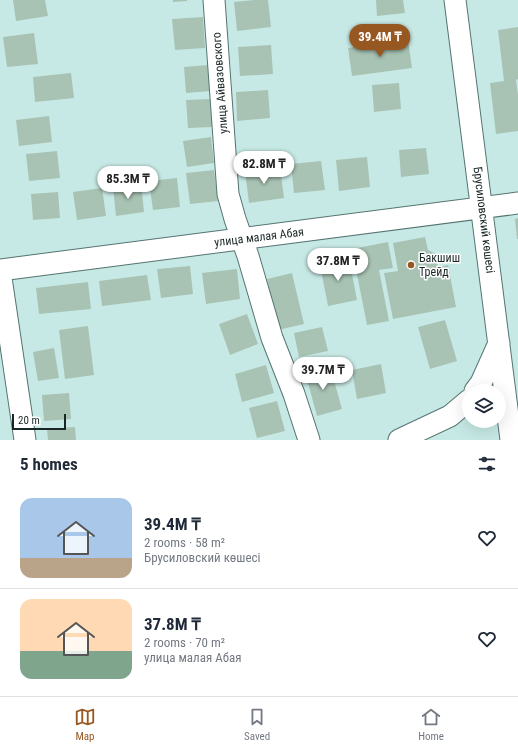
<!DOCTYPE html>
<meta charset="utf-8">
<style>
body{margin:0;font-family:"Roboto Condensed",sans-serif;background:#f2f2f3;color:#1f2937;height:100vh;display:flex;flex-direction:column;font-size:15px;white-space:nowrap}
*{box-sizing:border-box;margin:0}
p{font-size:13px;color:#747a83}
.icon{flex:none;width:22px;height:22px;fill:none;stroke:currentColor;stroke-width:2;stroke-linecap:round;stroke-linejoin:round}
.map{position:relative;height:440px;overflow:hidden}
.drawer{display:flex;flex-direction:column;background:#fff;flex:1}
.drawer>*{flex:none}
.fabs{position:absolute;left:462px;top:384px;display:grid;gap:8px}
.fabs a{display:grid;place-items:center;width:44px;height:44px;border-radius:50%;background:#fff;box-shadow:0 4px 16px #0002;font-size:20px}
.scale{position:absolute;left:12px;bottom:10px;width:54px;box-sizing:border-box;padding-left:4px;border:2px solid #192625;border-top:0;font-size:11px;line-height:14px;white-space:nowrap;color:#192625;-webkit-text-stroke:3px #fff;paint-order:stroke}
.price{position:absolute;translate:-50% -34px;padding:0 9px;border-radius:14px;background:#fff;color:#222;font-size:13px;line-height:26px;filter:drop-shadow(0 1px 2px #0008)}
.price::after{content:'';position:absolute;left:50%;top:24px;width:12px;height:9px;margin-left:-6px;background:inherit;clip-path:polygon(0 0,100% 0,50% 100%)}
.price.selected{background:#975720;color:#fff}
ul{padding:0;list-style:none}
li{display:flex;align-items:center;gap:12px;height:100px;padding:0 20px}
li+li{border-top:1px solid #e0e1e3}
li span{display:grid;place-items:center;flex:none;width:112px;height:80px;border-radius:12px;color:#555}
li>.icon{margin-inline-start:auto}
span .icon{width:48px;height:48px;fill:#fffc;stroke-width:1}
li b{font-size:17px}
h2{display:flex;justify-content:space-between;align-items:center;height:48px;padding:0 20px;font-size:17px}
.menu{display:flex;justify-content:space-around;align-items:center;height:56px;border-top:1px solid #e0e1e3;background:#fff;font-size:11px;color:#747a83}
.menu a{display:grid;justify-items:center;gap:2px}
.menu .selected{color:#975720}
.map>svg:first-child{display:block}
.building{fill:#a8c3b4}
.lines{fill:none;stroke-linecap:round;stroke-linejoin:round}
.minor-casing{stroke:#557471;stroke-width:23}
.minor{stroke:#fff;stroke-width:21}
.poi-dot{fill:#975720;stroke:#fff;stroke-width:1.5}
.labels{text-anchor:middle;dominant-baseline:central;stroke-width:3;stroke-linejoin:round;paint-order:stroke}
.street-label{font-size:12px;fill:#192625;stroke:#fff}
.poi-label{font-size:12px;fill:#192625;stroke:#fff;text-anchor:start}
</style>
<div class="map">
<svg width="518" height="440" viewBox="0 0 518 440">
<rect width="100%" height="100%" fill="#c7e9e5"/>
<path class="building" d="M13,0H45L48,16L16,21Z
M173,0H187V1L173,2Z
M254,0H268L271,27L237,31L234,2Z
M376,0H403L405,13L377,16Z
M203,17L205,48L175,50L172,19Z
M518,27V79L516,80L518,95V131L496,134L490,83L504,81L498,30Z
M34,33L38,64L7,67L3,37Z
M408,40L412,68L352,76L348,48Z
M271,45L273,74L240,76L238,47Z
M208,65L211,91L186,93L184,67Z
M71,73L74,98L35,102L33,77Z
M399,83L401,109L374,112L372,85Z
M268,90L270,118L237,121L236,92Z
M212,99L213,127L188,128L186,100Z
M49,116L52,142L19,146L16,120Z
M211,137L214,163L187,167L183,141Z
M426,148L429,174L401,177L399,150Z
M57,151L60,178L29,181L26,154Z
M367,157L370,187L339,191L336,160Z
M321,161L325,190L294,193L291,164Z
M280,167L284,198L249,203L245,172Z
M214,170L218,201L190,204L186,173Z
M177,178L180,207L153,210L149,181Z
M141,183L144,212L116,216L113,187Z
M102,188L106,216L77,220L73,192Z
M58,192L60,218L33,220L31,194Z
M518,218V239H517L515,219Z
M425,237L428,250L436,254L438,267L448,265L456,307L393,319L384,273L398,271L393,243Z
M388,242L393,268L379,270L389,321L367,325L352,249Z
M349,259L357,300L328,306L320,265Z
M190,266L193,294L161,298L157,269Z
M237,269L240,299L206,304L202,273Z
M292,273L304,324L278,330L267,279Z
M147,275L151,300L102,306L99,281Z
M88,282L91,309L39,314L36,288Z
M247,314L258,344L230,355L219,324Z
M445,320L457,361L430,369L418,327Z
M88,326L94,375L65,379L59,330Z
M322,327L328,351L299,357L294,333Z
M54,348L59,378L38,381L33,352Z
M381,364L386,393L357,399L352,370Z
M266,365L274,393L242,402L235,374Z
M330,366L342,409L317,416L305,372Z
M69,393L71,419L44,421L42,395Z
M277,401L285,431L257,438L249,408Z
M75,427L76,440H48L47,429Z"/>
<g class="lines">
<g class="minor-casing">
<path id="minor" d="M214,0L228,194L235,219L248,256L272,338L294,394L309,440
M455,0L511,440
M0,270L518,203
M0,271L25,440
M475,391L481,383L499,343
M399,440L450,416L469,400"/>
</g>
<use href="#minor" class="minor"/>
</g>
<circle class="poi-dot" cx="411" cy="265" r="4"/>
<g class="labels">
<g class="street-label">
<text transform="translate(220 83) rotate(-94)">улица Айвазовского</text>
<text transform="translate(484 220) rotate(83)">Брусиловский көшесі</text>
<text transform="translate(259 237) rotate(-7)">улица малая Абая</text>
</g>
<g class="poi-label">
<text x="419" y="258">Бакшиш<tspan x="419" dy="14">Трейд</tspan></text>
</g>
</g>
</svg>
<div class="fabs">
<a><svg class="icon" aria-label="layers" viewBox="0 0 24 24"><path d="M12 4l9 5-9 5-9-5zM3 14l9 5 9-5"/></svg></a>
</div>
<div class="scale">20 m</div>
<b class="price selected" style="left:380px;top:58px">39.4M ₸</b>
<b class="price" style="left:264px;top:185px">82.8M ₸</b>
<b class="price" style="left:128px;top:200px">85.3M ₸</b>
<b class="price" style="left:338px;top:282px">37.8M ₸</b>
<b class="price" style="left:323px;top:391px">39.7M ₸</b>
</div>
<section class="drawer">
<h2>5 homes<svg class="icon" aria-label="filters" viewBox="0 0 24 24"><path d="M4 7h16M4 17h16"/><circle cx="9" cy="7" r="2"/><circle cx="15" cy="17" r="2"/></svg></h2>
<ul>
<li><span style="background:linear-gradient(#a9c7e8 75%,#b9a48a 0)"><svg class="icon" aria-label="home" viewBox="0 0 24 24"><path d="M3 11l9-7 9 7M6 9v11h12V9"/></svg></span><div><b>39.4M ₸</b><p>2 rooms · 58 m²</p><p>Брусиловский көшесі</p></div><svg class="icon" aria-label="heart" viewBox="0 0 24 24"><path d="M12 20l-8-8c-3-5 5-10 8-4 3-6 11-1 8 4z"/></svg></li>
<li><span style="background:linear-gradient(#ffd9b3 65%,#7fa58c 0)"><svg class="icon" aria-label="home" viewBox="0 0 24 24"><path d="M3 11l9-7 9 7M6 9v11h12V9"/></svg></span><div><b>37.8M ₸</b><p>2 rooms · 70 m²</p><p>улица малая Абая</p></div><svg class="icon" aria-label="heart" viewBox="0 0 24 24"><path d="M12 20l-8-8c-3-5 5-10 8-4 3-6 11-1 8 4z"/></svg></li>
</ul>
</section>
<nav class="menu">
<a class="selected"><svg class="icon" aria-label="map" viewBox="0 0 24 24"><path d="M3 6l6-2 6 2 6-2v14l-6 2-6-2-6 2zM9 4v14M15 6v14"/></svg>Map</a>
<a><svg class="icon" aria-label="saved" viewBox="0 0 24 24"><path d="M7 4h10v16l-5-4-5 4z"/></svg>Saved</a>
<a><svg class="icon" aria-label="home" viewBox="0 0 24 24"><path d="M3 11l9-7 9 7M6 9v11h12V9"/></svg>Home</a>
</nav>
